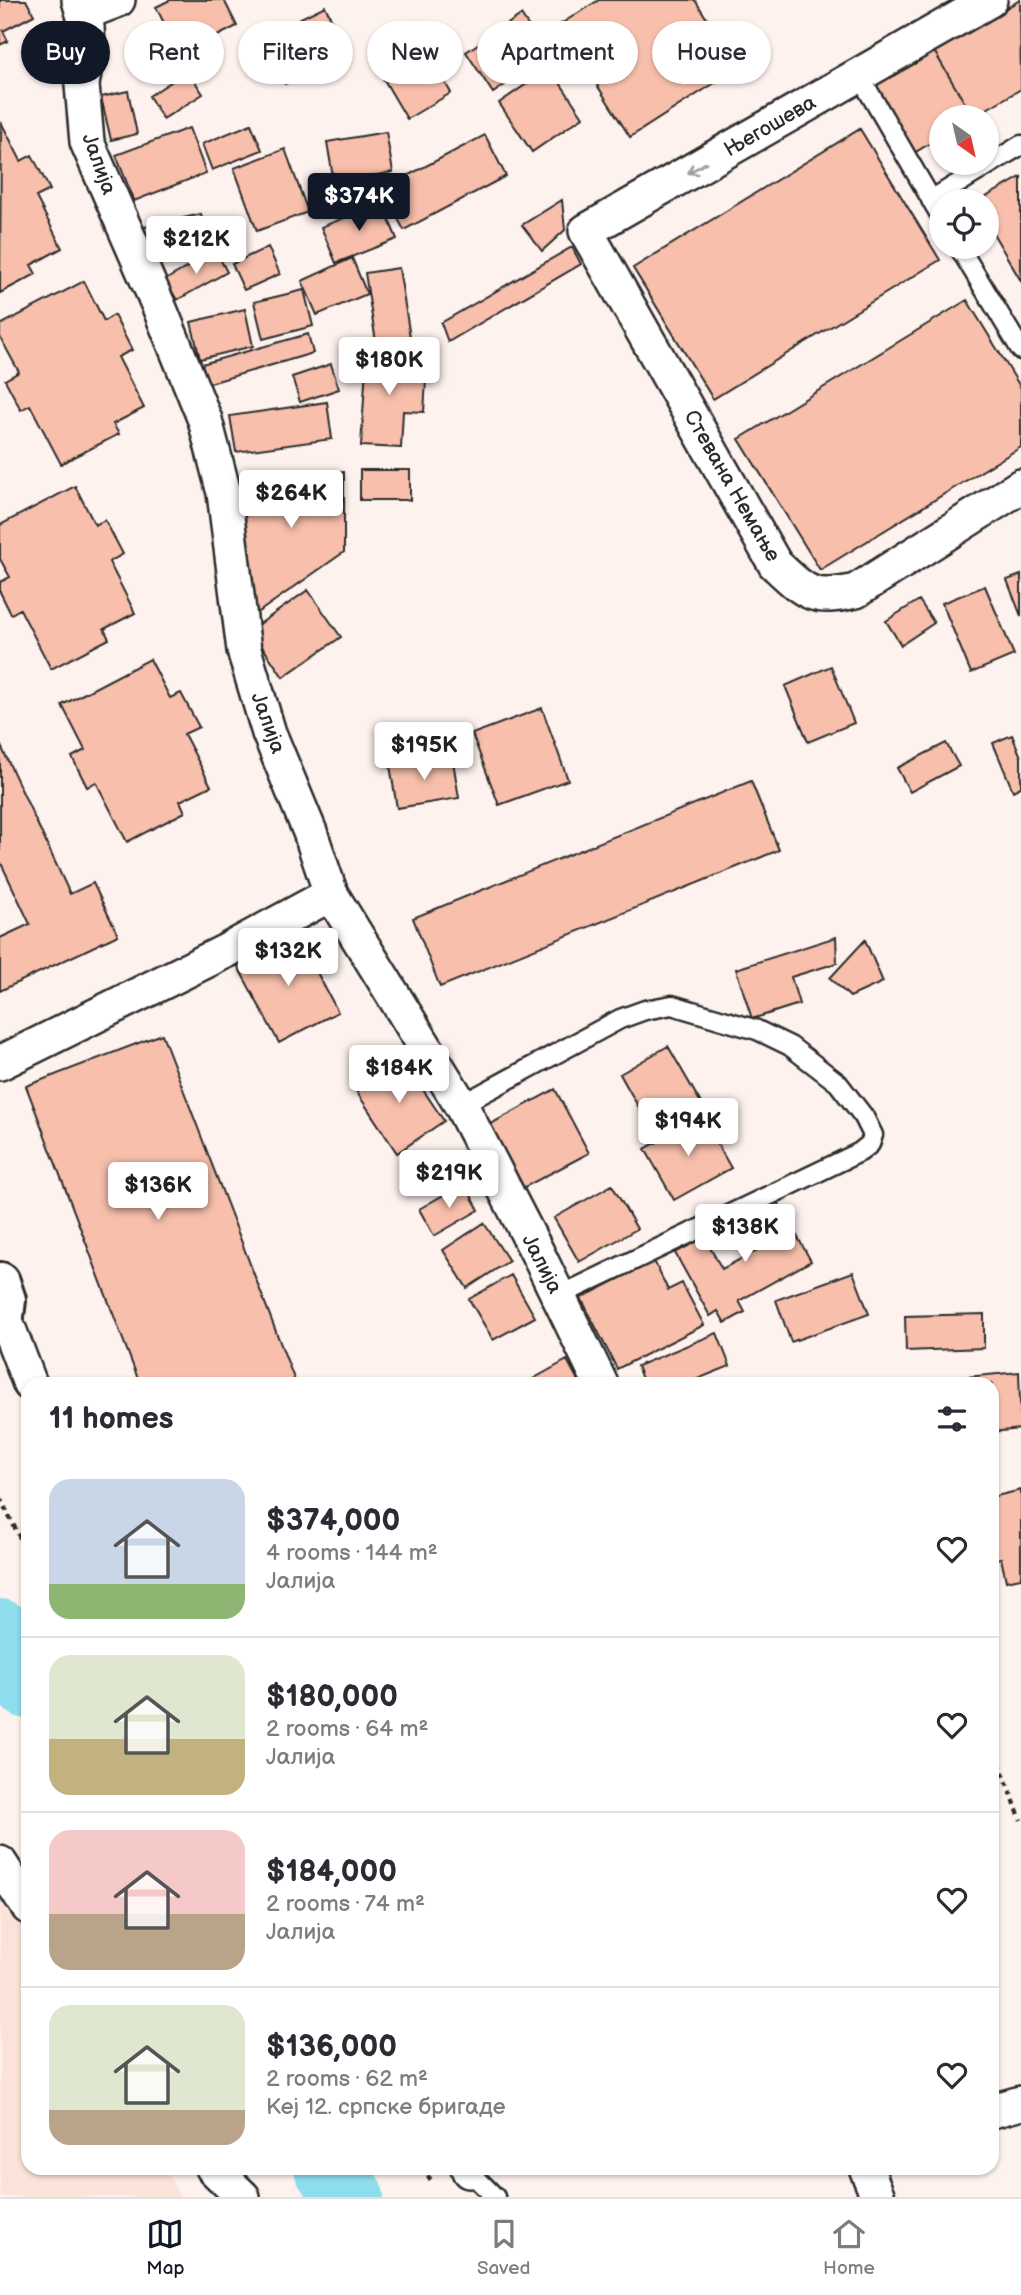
<!DOCTYPE html>
<meta charset="utf-8">
<style>
body{margin:0;font-family:"Balsamiq Sans",sans-serif;background:#f7f7f7;color:#2b2b33;height:100vh;display:flex;flex-direction:column;font-size:26px;white-space:nowrap}
*{box-sizing:border-box;margin:0}
p{font-size:23px;color:#7c7c81}
.icon{flex:none;width:38px;height:38px;fill:none;stroke:currentColor;stroke-width:2;stroke-linecap:round;stroke-linejoin:round}
.map{position:relative;flex:1;overflow:hidden}
.details{position:absolute;left:21px;top:1377px;width:978px;height:798px;display:flex;flex-direction:column;background:#fff;border-radius:21px;box-shadow:0 2px 5px #0004}
.details>*{flex:none}
.banner{position:absolute;left:21px;top:21px;width:980px;height:63px;display:flex;gap:14px}
.needle{width:46px;rotate:146deg}
.tools{position:absolute;left:929px;top:105px;display:grid;gap:14px}
.tools a{display:grid;place-items:center;width:70px;height:70px;border-radius:50%;background:#fff;box-shadow:0 2px 5px #0004;font-size:35px}
.price{position:absolute;translate:-50% -60px;padding:0 16px;border-radius:7px;background:#fff;color:#222;font-size:23px;line-height:46px;filter:drop-shadow(0 2px 4px #0008)}
.price::after{content:'';position:absolute;left:50%;top:42px;width:21px;height:16px;margin-left:-10px;background:inherit;clip-path:polygon(0 0,100% 0,50% 100%)}
.price.active{background:#111827;color:#fff}
ul{padding:0;list-style:none}
li{display:flex;align-items:center;gap:21px;height:175px;padding:0 28px}
li+li{border-top:2px solid #e1e1e2}
li span{display:grid;place-items:center;flex:none;width:196px;height:140px;border-radius:21px;color:#555}
li>.icon{margin-inline-start:auto}
span .icon{width:84px;height:84px;fill:#fffc;stroke-width:1}
li b{font-size:30px}
h2{display:flex;justify-content:space-between;align-items:center;height:84px;padding:0 28px;font-size:30px}
.tag{padding:0 24px;border-radius:32px;background:#fff;box-shadow:0 2px 5px #0004;font-size:24px;line-height:63px}
.tag.active{background:#111827;color:#fff}
.tab-bar{display:flex;justify-content:space-around;align-items:center;height:98px;border-top:2px solid #e1e1e2;background:#fff;font-size:19px;color:#7c7c81}
.tab-bar a{display:grid;justify-items:center;gap:4px}
.tab-bar .active{color:#111827}
.map>svg:first-child{display:block}
.built{fill:#fce3da}
.lines{fill:none;stroke-linecap:round;stroke-linejoin:round}
.river{stroke:#8eddec;stroke-width:68}
.building{fill:#f8c0ac;stroke:#2b2b2b;stroke-width:2}
.service-casing{stroke:#2b2b2b;stroke-width:23}
.minor-casing{stroke:#2b2b2b;stroke-width:38}
.tertiary-casing{stroke:#2b2b2b;stroke-width:44}
.path{stroke:#2b2b2b;stroke-width:4.5;stroke-dasharray:5 5;stroke-linecap:butt}
.service{stroke:#fff;stroke-width:18}
.minor{stroke:#fff;stroke-width:33}
.tertiary{stroke:#fff;stroke-width:38}
.oneway{stroke:#a0a0a0}
.labels{text-anchor:middle;dominant-baseline:central;stroke-width:5;stroke-linejoin:round;paint-order:stroke}
.street-label{font-size:21px;fill:#2b2b2b;stroke:#fff}
</style>
<div class="map">
<svg width="1021" height="2197" viewBox="0 0 1021 2197">
<rect width="100%" height="100%" fill="#fef2ee"/>
<filter id="ink" filterUnits="userSpaceOnUse"><feTurbulence type="fractalNoise" baseFrequency=".0143" numOctaves="2"/><feDisplacementMap in="SourceGraphic" scale="14" xChannelSelector="R" yChannelSelector="G"/><feConvolveMatrix kernelMatrix="1 2 1 2 8 2 1 2 1" color-interpolation-filters="sRGB"/></filter>
<g filter="url(#ink)">
<path class="built" d="M0,1854L28,1910V2168H165L180,2197H0Z"/>
<g class="lines">
<path class="river" d="M0,1633L28,1685
M328,2168L350,2197"/>
</g>
<path class="building" d="M0,0H26L34,15L3,31L8,41L0,45Z
M170,0H224L237,26L180,55L156,7Z
M599,0H695L738,68L630,137L559,25Z
M1020,0L1021,89L973,117L934,51Z
M325,6L348,53L285,84L262,37Z
M521,15L548,55L493,93L466,52Z
M934,51L973,117H942V136L909,156L869,88Z
M428,52L451,93L407,119L383,78Z
M550,68L583,117L532,152L499,103Z
M188,71L203,94L163,119L149,96Z
M128,91L137,134L111,140L101,97Z
M1,122L21,161L32,155L50,190L36,197L62,248L31,265L36,274L0,293Z
M251,124L262,150L212,170L202,144Z
M189,128L206,173L134,201L116,155Z
M860,129L940,260L713,399L633,268Z
M386,132L393,172L334,183L327,142Z
M485,135L506,176L404,230L382,189Z
M285,149L308,212L257,231L234,168Z
M1021,177V281L987,223V201H979Z
M562,200L565,230L542,251L522,225Z
M382,203L397,239L336,263L321,227Z
M201,214L206,236L146,251L140,228Z
M268,247L280,274L244,290L232,264Z
M572,247L581,264L448,342L441,323Z
M216,251L227,272L177,300L165,280Z
M352,258L367,294L317,315L302,281Z
M399,268L410,337L376,342L365,273Z
M84,281L104,321L114,315L132,350L118,357L144,408L113,424L119,434L61,464L30,405L21,410L5,380L19,372L0,337V325Z
M304,290L313,326L263,339L254,302Z
M967,300L1021,388V447L820,570L739,439Z
M245,309L253,346L200,359L191,322Z
M308,334L313,353L207,384L202,364Z
M367,350L412,352L411,380H426L424,412L403,411L401,448L361,446Z
M331,364L339,389L300,402L292,377Z
M327,402L332,439L236,452L230,416Z
M360,470H410V500H360Z
M344,472V552L253,616L240,477Z
M75,486L95,525L105,520L123,554L109,562L135,613L104,629L109,639L51,669L20,609L11,614L0,592V582L10,577L0,559V525Z
M1021,575V616L1007,580Z
M985,586L1014,655L971,673L942,603Z
M308,590L341,637L283,677L251,630Z
M919,600L934,623L901,645L886,621Z
M150,659L170,698L181,693L199,727L184,734L211,786L180,801L185,812L127,842L96,782L87,787L72,757L85,750L62,705Z
M831,666L854,723L808,742L785,686Z
M542,708L568,780L499,805L472,734Z
M1012,735L1021,757V787L1013,791L993,743Z
M946,743L959,766L910,792L897,768Z
M0,744L70,894L93,883L118,935L0,991V938L30,924L0,861Z
M452,755L459,798L397,808L390,765Z
M751,781L779,850L440,987L413,918Z
M296,933L338,1012L279,1043L237,965Z
M836,937L837,963L791,977L799,1004L752,1019L736,969Z
M865,940L883,982L850,997L830,978Z
M162,1034L296,1384H140L26,1086Z
M668,1046L702,1105L653,1133L620,1074Z
M401,1057L444,1121L397,1153L354,1088Z
M555,1089L589,1153L521,1189L487,1126Z
M702,1117L731,1168L674,1200L645,1149Z
M464,1183L479,1210L434,1236L419,1209Z
M612,1185L637,1229L579,1262L554,1218Z
M778,1202L811,1261L739,1301L745,1312L725,1323L718,1311L710,1316L675,1253L704,1237L722,1269L756,1251L741,1223Z
M484,1223L509,1261L467,1288L443,1250Z
M654,1261L668,1290L682,1283L704,1325L617,1369L581,1298Z
M853,1272L869,1314L791,1342L776,1300Z
M511,1275L535,1317L493,1340L469,1299Z
M984,1314V1348L906,1351L905,1316Z
M717,1333L730,1366L685,1384H644L637,1366Z
M567,1360L580,1384H524Z
M1019,1372L1021,1429L992,1432V1384H912V1382Z
M1021,1490V1578L1006,1581L1001,1558L992,1560V1497Z"/>
<g class="lines">
<g class="service-casing">
<path id="service" d="M859,75L942,218
M931,200L1021,145
M959,247L1021,350
M461,1105L620,1019L645,1010L672,1005L757,1030L790,1046L838,1083L864,1117L873,1135L870,1144L860,1152L559,1296
M469,2171L495,2197"/>
</g>
<g class="minor-casing">
<path id="minor" d="M79,0L87,27L88,46L82,85L87,142L160,309L205,420L224,493L244,650L269,733L310,832L331,894L461,1105L537,1252L601,1384
M990,0L586,231L775,564C806,593 812,601 856,591L1021,486
M84,13L118,0
M0,1063L226,951L331,894
M4,1316L30,1384
M0,1863L28,1907
M992,2111L1021,2103
M213,2168L243,2197
M468,2168L469,2171
M866,2168L878,2197"/>
</g>
<g class="tertiary-casing">
<path id="tertiary" d="M0,1282L6,1300L4,1316L0,1319"/>
</g>
<path class="path" d="M0,1498L28,1554
M992,1744L1021,1820
M421,2168L432,2181"/>
<use href="#service" class="service"/>
<use href="#minor" class="minor"/>
<use href="#tertiary" class="tertiary"/>
</g>
<defs><path id="oneway-shaft" d="M-6 0H5M1.5-3L5.5 0L1.5 3" fill="none" stroke-width="1.6" stroke-linecap="round" stroke-linejoin="round" transform="scale(1.75)"/></defs>
<use class="oneway" href="#oneway-shaft" transform="translate(697 168) rotate(150)"/>
</g>
<g class="labels">
<g class="street-label">
<text transform="translate(770 126) rotate(-30)">Његошева</text>
<text transform="translate(99 164) rotate(70)">Јалија</text>
<text transform="translate(732 486) rotate(60)">Стевана Немање</text>
<text transform="translate(268 723) rotate(70)">Јалија</text>
<text transform="translate(542 1264) rotate(63)">Јалија</text>
</g>
</g>
</svg>
<div class="tools">
<a><svg class="needle" viewBox="-14 -14 28 28"><path d="M0-13l5 13h-10z" fill="#e53935"/><path d="M0 13l5-13h-10z" fill="#7c7c81"/></svg></a>
<a><svg class="icon" aria-label="locate" viewBox="0 0 24 24"><circle cx="12" cy="12" r="6"/><path d="M12 2v4M12 18v4M2 12h4M18 12h4"/></svg></a>
</div>
<b class="price active" style="left:359px;top:233px">$374K</b>
<b class="price" style="left:196px;top:276px">$212K</b>
<b class="price" style="left:389px;top:397px">$180K</b>
<b class="price" style="left:291px;top:530px">$264K</b>
<b class="price" style="left:424px;top:782px">$195K</b>
<b class="price" style="left:288px;top:988px">$132K</b>
<b class="price" style="left:399px;top:1105px">$184K</b>
<b class="price" style="left:688px;top:1158px">$194K</b>
<b class="price" style="left:449px;top:1210px">$219K</b>
<b class="price" style="left:158px;top:1222px">$136K</b>
<b class="price" style="left:745px;top:1264px">$138K</b>
<div class="banner">
<a class="tag active">Buy</a>
<a class="tag">Rent</a>
<a class="tag">Filters</a>
<a class="tag">New</a>
<a class="tag">Apartment</a>
<a class="tag">House</a>
</div>
<section class="details">
<h2>11 homes<svg class="icon" aria-label="filters" viewBox="0 0 24 24"><path d="M4 7h16M4 17h16"/><circle cx="9" cy="7" r="2"/><circle cx="15" cy="17" r="2"/></svg></h2>
<ul>
<li><span style="background:linear-gradient(#c9d6e8 75%,#8fb573 0)"><svg class="icon" aria-label="home" viewBox="0 0 24 24"><path d="M3 11l9-7 9 7M6 9v11h12V9"/></svg></span><div><b>$374,000</b><p>4 rooms · 144 m²</p><p>Јалија</p></div><svg class="icon" aria-label="heart" viewBox="0 0 24 24"><path d="M12 20l-8-8c-3-5 5-10 8-4 3-6 11-1 8 4z"/></svg></li>
<li><span style="background:linear-gradient(#dfe7d0 60%,#c2b280 0)"><svg class="icon" aria-label="home" viewBox="0 0 24 24"><path d="M3 11l9-7 9 7M6 9v11h12V9"/></svg></span><div><b>$180,000</b><p>2 rooms · 64 m²</p><p>Јалија</p></div><svg class="icon" aria-label="heart" viewBox="0 0 24 24"><path d="M12 20l-8-8c-3-5 5-10 8-4 3-6 11-1 8 4z"/></svg></li>
<li><span style="background:linear-gradient(#f6c9c9 60%,#b9a48a 0)"><svg class="icon" aria-label="home" viewBox="0 0 24 24"><path d="M3 11l9-7 9 7M6 9v11h12V9"/></svg></span><div><b>$184,000</b><p>2 rooms · 74 m²</p><p>Јалија</p></div><svg class="icon" aria-label="heart" viewBox="0 0 24 24"><path d="M12 20l-8-8c-3-5 5-10 8-4 3-6 11-1 8 4z"/></svg></li>
<li><span style="background:linear-gradient(#dfe7d0 75%,#b9a48a 0)"><svg class="icon" aria-label="home" viewBox="0 0 24 24"><path d="M3 11l9-7 9 7M6 9v11h12V9"/></svg></span><div><b>$136,000</b><p>2 rooms · 62 m²</p><p>Кеј 12. српске бригаде</p></div><svg class="icon" aria-label="heart" viewBox="0 0 24 24"><path d="M12 20l-8-8c-3-5 5-10 8-4 3-6 11-1 8 4z"/></svg></li>
</ul>
</section>
</div>
<nav class="tab-bar">
<a class="active"><svg class="icon" aria-label="map" viewBox="0 0 24 24"><path d="M3 6l6-2 6 2 6-2v14l-6 2-6-2-6 2zM9 4v14M15 6v14"/></svg>Map</a>
<a><svg class="icon" aria-label="saved" viewBox="0 0 24 24"><path d="M7 4h10v16l-5-4-5 4z"/></svg>Saved</a>
<a><svg class="icon" aria-label="home" viewBox="0 0 24 24"><path d="M3 11l9-7 9 7M6 9v11h12V9"/></svg>Home</a>
</nav>
